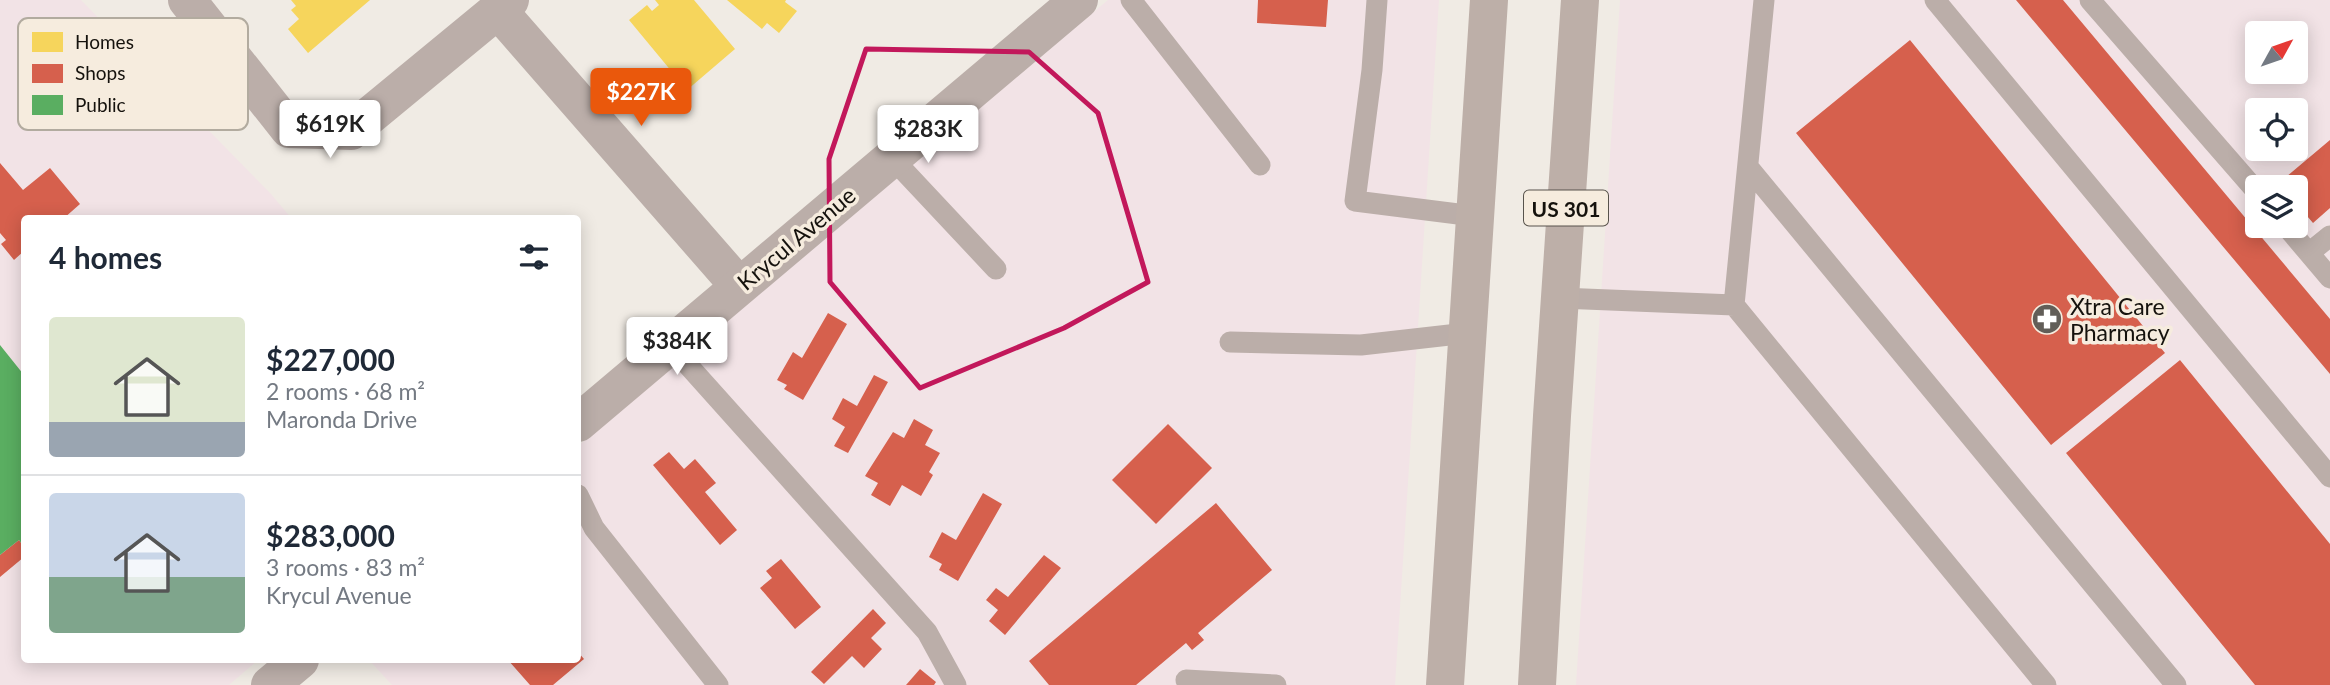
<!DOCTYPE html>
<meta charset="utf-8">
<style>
body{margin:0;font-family:Lato,sans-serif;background:#f6f6f7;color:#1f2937;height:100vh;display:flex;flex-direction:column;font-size:26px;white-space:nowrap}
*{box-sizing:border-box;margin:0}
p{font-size:23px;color:#747a83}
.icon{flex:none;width:38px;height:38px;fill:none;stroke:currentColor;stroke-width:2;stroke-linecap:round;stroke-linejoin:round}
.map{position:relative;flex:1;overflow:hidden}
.panel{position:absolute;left:21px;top:215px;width:560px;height:448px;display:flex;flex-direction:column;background:#fff;border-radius:7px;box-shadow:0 4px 18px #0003}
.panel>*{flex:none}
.needle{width:46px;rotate:50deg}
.controls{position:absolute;left:2245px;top:21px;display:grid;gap:14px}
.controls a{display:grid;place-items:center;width:63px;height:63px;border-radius:7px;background:#fff;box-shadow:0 4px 18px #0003;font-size:35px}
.price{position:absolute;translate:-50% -60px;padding:0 16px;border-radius:7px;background:#fff;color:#222;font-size:23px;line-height:46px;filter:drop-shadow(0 2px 4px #0008)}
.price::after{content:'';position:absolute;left:50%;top:42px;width:21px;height:16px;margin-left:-10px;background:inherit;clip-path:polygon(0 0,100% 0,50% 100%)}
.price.active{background:#ea580c;color:#fff}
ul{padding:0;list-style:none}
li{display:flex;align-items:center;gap:21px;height:175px;padding:0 28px}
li+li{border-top:2px solid #e0e1e3}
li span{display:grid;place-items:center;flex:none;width:196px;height:140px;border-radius:7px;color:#555}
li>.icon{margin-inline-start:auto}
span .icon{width:84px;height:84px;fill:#fffc;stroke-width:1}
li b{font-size:30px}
h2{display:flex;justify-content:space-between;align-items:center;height:84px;padding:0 28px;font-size:30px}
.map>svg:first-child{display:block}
.commercial{fill:#f2e3e6;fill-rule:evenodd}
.homes{fill:#f6d55c}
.shops{fill:#d6604d}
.public{fill:#5aae61}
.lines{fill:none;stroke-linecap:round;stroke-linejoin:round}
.service{stroke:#bbaea9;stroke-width:21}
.minor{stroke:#bbaea9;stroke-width:38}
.tertiary{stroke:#bbaea9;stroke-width:38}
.primary{stroke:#bdafa8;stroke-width:38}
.marked{fill:none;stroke:#c2185b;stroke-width:5;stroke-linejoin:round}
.labels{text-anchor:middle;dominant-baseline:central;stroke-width:7;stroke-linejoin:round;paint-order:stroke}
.shield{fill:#f6ecde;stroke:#58534c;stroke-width:2}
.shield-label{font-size:21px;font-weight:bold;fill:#15120d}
.street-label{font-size:23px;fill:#15120d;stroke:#f6ecde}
.poi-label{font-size:23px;fill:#15120d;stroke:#f6ecde;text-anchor:start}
.key{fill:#f6ecde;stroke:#b2ab9f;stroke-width:2}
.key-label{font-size:19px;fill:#15120d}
</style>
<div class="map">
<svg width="2330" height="685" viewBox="0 0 2330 685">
<rect width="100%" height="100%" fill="#f0ebe4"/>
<path class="commercial" d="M0,0H81L271,194L292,219H24V660H258L229,685H0Z
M1108,0H1439L1395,685H392L369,660H578V446Z
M1620,0H2330V685H1576ZM2258,33H2296V72H2258ZM2258,110H2296V149H2258ZM2258,187H2296V226H2258Z"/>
<path class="homes" d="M291,0H370L308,53L288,29L299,19L291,10L296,6Z
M655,0H694L735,49L687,90L629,20L647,5L652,11L659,5Z
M727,0H786L785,2L797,11L779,33L767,23L762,29Z"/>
<path class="shops" d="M1258,0H1328L1326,27L1257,23Z
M2016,0H2063L2330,319V374Z
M1910,40L2165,353L2051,445L1796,133Z
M2330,140V208L2313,223L2296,203V187H2282L2279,183Z
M0,163L23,190L50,168L80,204L63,219H24V251L14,260L1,244L6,240L0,233Z
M828,313L847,324L803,400L784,389L787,385L777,380L793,352L802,358Z
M2180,360L2330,544V685H2255L2066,453Z
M874,375L888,382L848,453L834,446L845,427L832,419L843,398L857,406Z
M914,419L933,430L925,445L940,453L929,472L933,475L921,496L902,485L890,506L871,495L878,483L865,476L893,432L904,438Z
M1168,424L1212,468L1156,524L1112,480Z
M669,452L684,469L695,459L716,483L705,492L737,530L720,545L653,465Z
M983,493L1002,504L958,581L939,570L942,564L929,557L942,532L956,540Z
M1216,503L1272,570L1198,633L1204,640L1192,650L1186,643L1136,685H1049L1029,661Z
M19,540L24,547V557L0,577V555Z
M1044,555L1061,568L1005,635L989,621L998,610L986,600L996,588L1008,597Z
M781,559L821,607L795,629L760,588L772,578L766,571Z
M873,609L886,623L871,638L882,649L864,668L852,656L824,684L811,672Z
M578,652L584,659L553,685H530L508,660H578Z
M920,669L936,682L934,685H906Z"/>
<path class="public" d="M0,345L24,375V547L19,540L0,555Z"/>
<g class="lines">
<path class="service" d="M1131,0L1260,165
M1377,0L1372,70L1355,201L1474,216
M1764,0L1734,305L2046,685
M1935,0L2330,477
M2090,0L2258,193
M891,157L996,269
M1748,167L2176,685
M2286,226L2330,278
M2309,253L2330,236
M1560,298L1734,305
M1230,342L1361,345L1467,333
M669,344L927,632L956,685
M578,495L594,528L718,685
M1186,680L1276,685"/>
<path class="minor" d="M187,0L289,129L351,131L510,0
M497,9L739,286"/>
<path class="tertiary" d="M578,423L1079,0
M270,685L300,660"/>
<path class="primary" d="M1445,685L1489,0
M1537,685L1552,416L1580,0"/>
</g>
<path class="marked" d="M866,49L1029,52L1098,113L1148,282L1064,328L920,388L830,282L829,159Z"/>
<defs>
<g id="pharmacy-disc" transform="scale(1.575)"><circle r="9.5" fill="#625e58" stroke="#f6ecde"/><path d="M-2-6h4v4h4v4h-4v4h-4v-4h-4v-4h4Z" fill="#fff"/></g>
</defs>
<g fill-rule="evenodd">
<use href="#pharmacy-disc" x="2047" y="319"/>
</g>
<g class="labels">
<rect class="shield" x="1524" y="190.5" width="84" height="35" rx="5"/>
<g class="shield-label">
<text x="1566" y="208">US 301</text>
</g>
<g class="street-label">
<text transform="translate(796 238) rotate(-40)">Krycul Avenue</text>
</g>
<g class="poi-label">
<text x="2070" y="306">Xtra Care<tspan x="2070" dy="26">Pharmacy</tspan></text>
</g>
</g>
<rect x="18" y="18" width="230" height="112" rx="10" class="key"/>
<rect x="32" y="32" width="31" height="20" fill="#f6d55c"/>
<rect x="32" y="64" width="31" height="19" fill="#d6604d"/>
<rect x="32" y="95" width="31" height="20" fill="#5aae61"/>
<g class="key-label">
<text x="75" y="49">Homes</text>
<text x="75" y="80">Shops</text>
<text x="75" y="112">Public</text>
</g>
</svg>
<div class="controls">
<a><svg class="needle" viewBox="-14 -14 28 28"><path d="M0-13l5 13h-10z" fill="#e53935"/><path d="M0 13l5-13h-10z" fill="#747a83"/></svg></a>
<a><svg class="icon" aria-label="locate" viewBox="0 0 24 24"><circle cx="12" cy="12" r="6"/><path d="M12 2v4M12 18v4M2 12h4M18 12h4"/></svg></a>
<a><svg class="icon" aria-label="layers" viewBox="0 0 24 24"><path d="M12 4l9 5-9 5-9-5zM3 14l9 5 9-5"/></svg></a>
</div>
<b class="price active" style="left:641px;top:128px">$227K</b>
<b class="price" style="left:330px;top:160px">$619K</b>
<b class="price" style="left:928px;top:165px">$283K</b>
<b class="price" style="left:677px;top:377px">$384K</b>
<section class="panel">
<h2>4 homes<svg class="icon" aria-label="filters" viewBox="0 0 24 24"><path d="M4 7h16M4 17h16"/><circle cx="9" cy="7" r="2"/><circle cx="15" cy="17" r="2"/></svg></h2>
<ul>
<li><span style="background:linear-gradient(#dfe7d0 75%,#9aa5b1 0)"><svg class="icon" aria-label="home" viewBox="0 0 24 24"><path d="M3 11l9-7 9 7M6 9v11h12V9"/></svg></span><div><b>$227,000</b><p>2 rooms · 68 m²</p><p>Maronda Drive</p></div></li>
<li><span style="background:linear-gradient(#c9d6e8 60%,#7fa58c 0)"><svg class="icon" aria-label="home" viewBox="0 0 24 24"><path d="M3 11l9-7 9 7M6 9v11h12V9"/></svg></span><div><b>$283,000</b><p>3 rooms · 83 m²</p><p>Krycul Avenue</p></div></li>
</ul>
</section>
</div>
